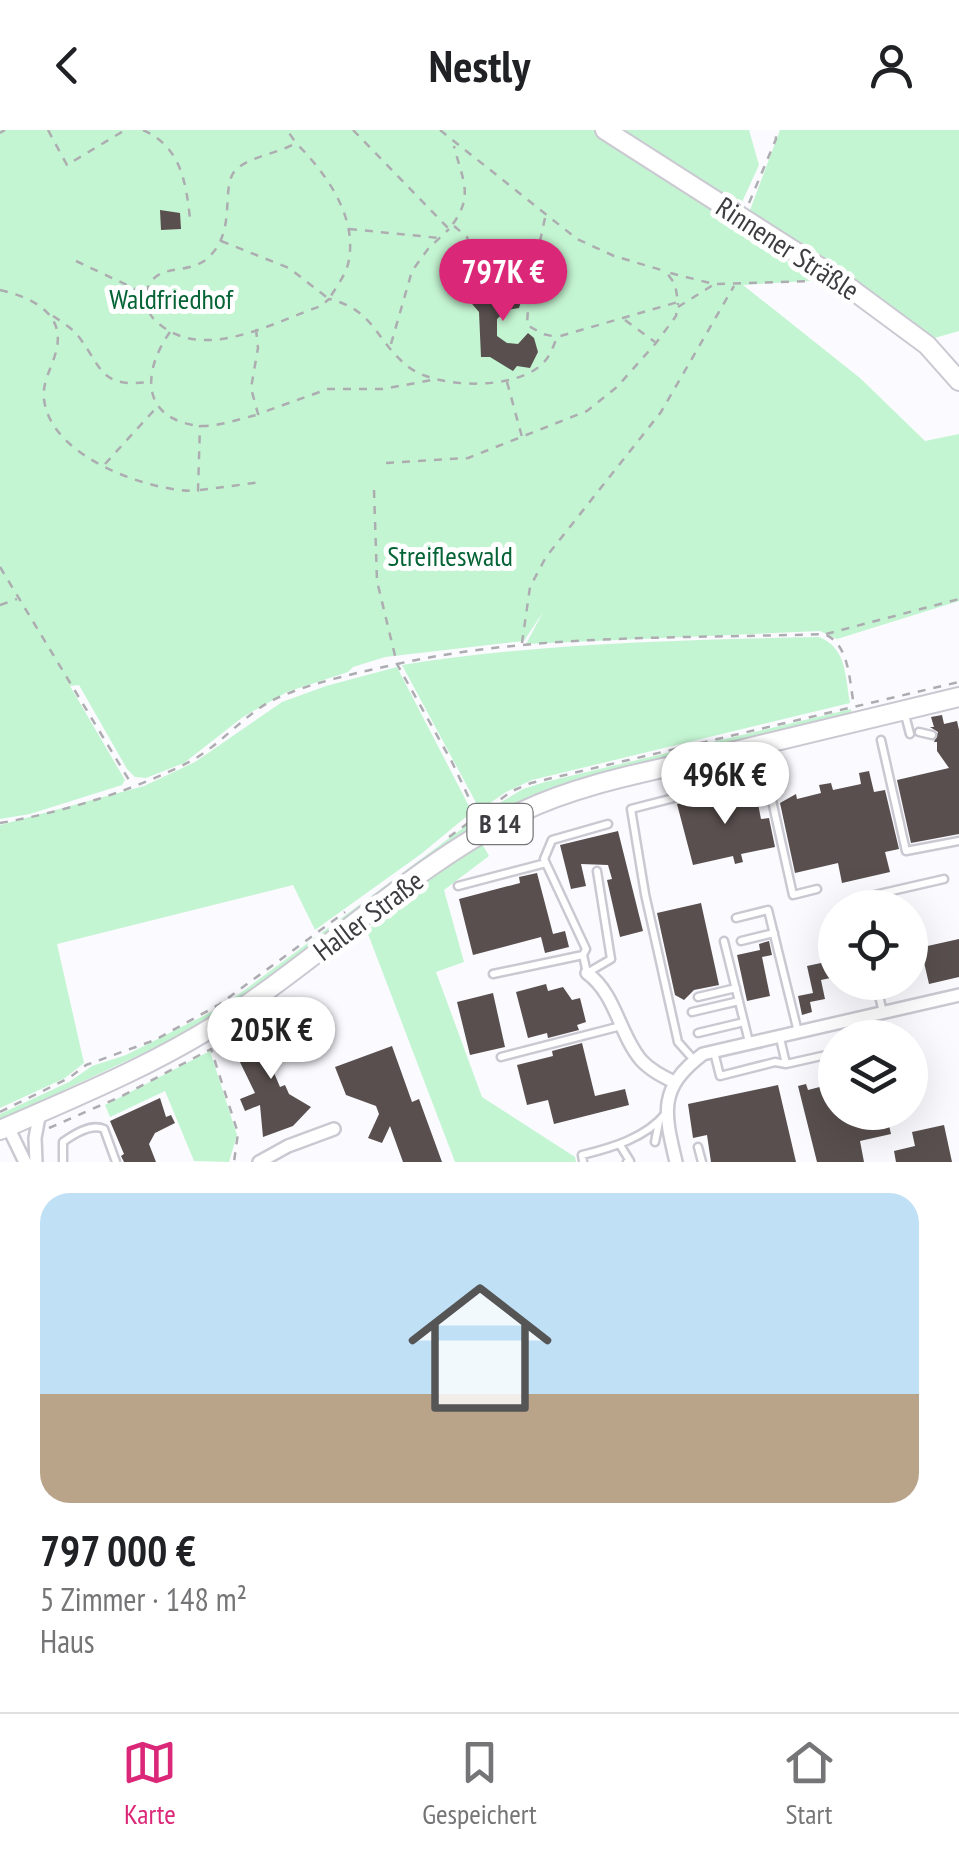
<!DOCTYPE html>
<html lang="de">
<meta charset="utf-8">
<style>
body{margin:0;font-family:"PT Sans Narrow",sans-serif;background:#f2f2f2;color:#202124;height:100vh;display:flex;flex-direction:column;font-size:38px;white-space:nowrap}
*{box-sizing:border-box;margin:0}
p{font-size:32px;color:#757577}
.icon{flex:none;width:55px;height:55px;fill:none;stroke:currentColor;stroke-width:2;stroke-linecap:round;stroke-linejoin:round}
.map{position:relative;height:1032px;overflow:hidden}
.side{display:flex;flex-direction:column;background:#fff;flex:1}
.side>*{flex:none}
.controls{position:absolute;left:818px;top:760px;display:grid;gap:20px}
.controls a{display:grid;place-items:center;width:110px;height:110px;border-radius:50%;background:#fff;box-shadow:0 10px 40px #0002;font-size:50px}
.price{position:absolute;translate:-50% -85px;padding:0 22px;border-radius:35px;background:#fff;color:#222;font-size:32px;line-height:65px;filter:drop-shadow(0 2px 5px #0008)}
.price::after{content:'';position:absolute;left:50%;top:60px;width:30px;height:22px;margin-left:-15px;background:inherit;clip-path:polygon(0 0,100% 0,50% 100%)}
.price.on{background:#db2777;color:#fff}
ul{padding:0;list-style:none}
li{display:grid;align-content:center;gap:20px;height:530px;padding:0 40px}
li+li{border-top:2px solid #e0e0e0}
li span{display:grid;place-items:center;height:310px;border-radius:30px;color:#555}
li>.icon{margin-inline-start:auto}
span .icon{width:180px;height:180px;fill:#fffc;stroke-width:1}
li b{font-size:42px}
header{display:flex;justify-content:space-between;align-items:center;height:130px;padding:0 40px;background:#fff;font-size:45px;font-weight:700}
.dock{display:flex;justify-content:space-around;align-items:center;height:140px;border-top:2px solid #e0e0e0;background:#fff;font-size:28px;color:#757577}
.dock a{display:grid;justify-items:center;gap:5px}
.dock .on{color:#db2777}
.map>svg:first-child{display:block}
.green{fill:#c4f5d2}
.building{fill:#584f4e}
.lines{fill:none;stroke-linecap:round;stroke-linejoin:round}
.lane-casing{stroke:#cac9d2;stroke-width:11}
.street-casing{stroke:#cac9d2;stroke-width:16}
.secondary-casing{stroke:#cac9d2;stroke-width:22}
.primary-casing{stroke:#cac9d2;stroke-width:22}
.path{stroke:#adadb1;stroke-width:2.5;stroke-dasharray:8 8;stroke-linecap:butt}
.lane{stroke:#fff;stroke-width:6}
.street{stroke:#fff;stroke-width:11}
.secondary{stroke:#fff;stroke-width:18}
.primary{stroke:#fff;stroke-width:18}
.labels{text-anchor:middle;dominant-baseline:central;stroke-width:10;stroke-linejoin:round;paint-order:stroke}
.shield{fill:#fff;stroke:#777679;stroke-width:2.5}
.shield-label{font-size:25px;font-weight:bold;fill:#3d3c40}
.street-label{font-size:28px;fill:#3d3c40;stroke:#fff}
.park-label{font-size:28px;fill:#046435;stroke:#fff}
</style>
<header><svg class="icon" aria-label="back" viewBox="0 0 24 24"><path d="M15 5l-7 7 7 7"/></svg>Nestly<svg class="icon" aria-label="person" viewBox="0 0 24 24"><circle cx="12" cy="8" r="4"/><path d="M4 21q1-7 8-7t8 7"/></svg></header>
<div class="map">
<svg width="959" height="1032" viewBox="0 0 959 1032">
<rect width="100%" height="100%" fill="#fafaff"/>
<path class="green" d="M0,0H595L825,150L743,155L860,248L925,311L959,304V471L837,509L820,501L526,514L543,482L524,511L385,527L353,537L348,542L287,562L243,587L184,633L146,648L135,647L127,639L79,555L70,556L125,650L122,655L30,684L0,689Z
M615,0H749L759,35L737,83Z
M780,0H959V201L931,209L871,162L753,89L750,80Z
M819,507C847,518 845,546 850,573L532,650L506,662L480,680L402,535C540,513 679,510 819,507Z
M397,537L472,682L421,724L315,800L293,755L57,814L84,933L65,948L0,978V695L144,656L195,632L282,572L326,556Z
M851,579L852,587L492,688L487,686L488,680L523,659L545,652Z
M475,689L478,691L477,698L260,859L193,900L0,990V984L69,952L92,936L126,925L223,876Z
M481,712L489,726L444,760L464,832L436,842L482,967L575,1027L576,1032H455L365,796Z
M210,921L237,1005L229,1032L194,1031L165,961L110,987L105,975Z"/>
<path class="building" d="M160,80L180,83L181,99L161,100Z
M512,136L525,137L522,168L519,178L507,180L497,189V206L507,213L518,214L528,203L534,208L538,222L530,238L517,236L513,241L490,227H481L479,182L466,167L481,156L494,170L503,162L509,161Z
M942,585L944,594L957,591L959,600V704L911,713L897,650L949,638L937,621V612H934L938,602L930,597H934L931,587Z
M869,641L874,662L885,660L899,719L885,722L890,742L842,753L838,733L795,743L780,673L796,664L797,669L821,663L819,655L831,653L833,660L861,654L859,643Z
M755,659L761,689L769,688L775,717L741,724L743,732L735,734L733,726L693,735L677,674Z
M618,701L643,801L620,807L607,750L612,749L608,735L581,734L586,756L571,759L560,715Z
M537,743L553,804L565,801L569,817L545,823L541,807L473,825L459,769L520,753L519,747Z
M701,773L719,855L694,860L684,870L675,865L657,783Z
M959,809V847L929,854L923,828L916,829L914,819Z
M769,811L772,825L762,827L770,866L747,871L737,825L760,820L759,814Z
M835,830V847L821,850L825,869L810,872L812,882L802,885L798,866L813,863L807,836Z
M546,854L548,861L563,857L572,870L580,868L586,892L577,895L579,900L548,908L547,903L528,908L516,862Z
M493,863L505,917L470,925L457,872Z
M291,888L300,910L266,924L280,957L285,955L289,964L311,977L293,996L263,1007L260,975L245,981L240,969L255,963L237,926Z
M582,913L595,966L625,959L629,975L554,994L548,970L527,975L517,935L553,926L552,921Z
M392,916L412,972L419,969L442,1032H403L390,996L382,1013L368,1008L379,984L376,976L346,965L335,937Z
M835,953V982H886L891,1004L860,1011L864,1032H817L798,956L806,954L808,960Z
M778,955L796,1032H711L707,1005L693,1008L688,974Z
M160,968L166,987L171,985L175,993L155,1003L149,1014L156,1032H124L121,1026L124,1024L110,991Z
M944,995L952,1032H896L894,1021L915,1016L912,1002Z"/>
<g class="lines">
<g class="lane-casing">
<path id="lane" d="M904,581L910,604
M919,602L932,605
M881,610L906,721L959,711
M769,657L793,765L817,759
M458,756L546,733
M859,778L857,769L944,749
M736,788L768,780L798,902
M724,811L749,912
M741,811L774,803
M583,825L586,819L544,729L552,710L608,694
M493,844L583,825L587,843L611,829L597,741
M876,852L883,883
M698,867L736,858
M692,882L739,871
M861,889L865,908
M698,903L744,892
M780,908L786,934L835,923
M714,922L720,946L775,932L786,934
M501,927L621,896
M694,930L678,912L645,764L631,679L767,644
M655,1012L659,992
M620,1015L630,1031L627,1032
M698,1017L702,1032
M583,1031L582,1025C611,1018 646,1008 666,983
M63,1032V1012C74,1004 91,993 104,999L116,1032"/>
</g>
<g class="street-casing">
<path id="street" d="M587,843C616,864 619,904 641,930C650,940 662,946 674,952
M8,997L25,1032
M36,1032L35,1008L40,982
M259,1032L288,1016L334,999
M676,1032C664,982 658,958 703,924L959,865"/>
</g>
<g class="secondary-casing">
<path id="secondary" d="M605,0L835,147L927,215L959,251"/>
</g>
<g class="primary-casing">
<path id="primary" d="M0,1000C81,965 163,931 236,882C332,818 417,733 521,682C577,655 641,643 702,629C787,608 873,588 959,567"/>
</g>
<path class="path" d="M48,0L67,35L125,0
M143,0C181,17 186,52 190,89
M353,0L449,99C475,67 463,52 454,16
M440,0L577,109L614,126L665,141
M0,3L5,0
M749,73L776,9L775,0
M545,88L529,162L527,195L543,204L557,207
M454,96L467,107L477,132L506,158
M349,99L440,108
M221,111L289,138L329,169C335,159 345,146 348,134C359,88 326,43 296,13
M76,131L146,164C146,180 150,188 163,197C209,230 274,192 321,176L329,169C376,180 376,213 410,238C439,259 516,260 542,234C550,227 553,217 557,207L678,172L675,154L666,142L714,154L814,151
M0,160C34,168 68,185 55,225C51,239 42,253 44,269C50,327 149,362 198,361L200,295
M146,163C155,130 186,147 208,128C240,98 217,52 239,37C256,25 279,23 296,13L287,0
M678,177L713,155
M53,186C62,192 72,198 79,207C103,239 100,258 149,252
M625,190L655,212
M256,199L258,218L251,258L258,284L328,259H383L432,250
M170,202C145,237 138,285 193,295C213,299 238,289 257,285
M391,214L412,141L428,119L449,99
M507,252L522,307
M386,333L468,328L587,281L617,257L656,213L676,186L678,173
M105,334L157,277
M200,360L262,352
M374,360L377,451L397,534C537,503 682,509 824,504C850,514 849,551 854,575
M0,437L132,655
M0,475L17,469
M826,504L959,469
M522,513L530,457L546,427L661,282L734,156
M0,693C64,682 133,661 191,631C220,615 242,587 271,571C304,554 361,542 397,534L452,632L477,685
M449,707L512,661L531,653L959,552
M0,982L69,948L86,935L155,910L220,874L345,782
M49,998L122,966L211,919L238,1003L234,1032"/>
<use href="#lane" class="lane"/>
<use href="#street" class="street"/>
<use href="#secondary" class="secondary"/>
<use href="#primary" class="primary"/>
</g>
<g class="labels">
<rect class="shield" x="467.5" y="674" width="65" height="40" rx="8"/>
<g class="shield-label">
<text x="500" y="694">B 14</text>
</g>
<g class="street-label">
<text transform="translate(788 118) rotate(33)">Rinnener Sträßle</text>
<text transform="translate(368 785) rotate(-37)">Haller Straße</text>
</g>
<g class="park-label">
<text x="171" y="168">Waldfriedhof</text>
<text x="450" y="425">Streifleswald</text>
</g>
</g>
</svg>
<div class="controls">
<a><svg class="icon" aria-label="locate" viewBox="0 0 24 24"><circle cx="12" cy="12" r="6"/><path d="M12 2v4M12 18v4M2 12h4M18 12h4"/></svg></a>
<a><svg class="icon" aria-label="layers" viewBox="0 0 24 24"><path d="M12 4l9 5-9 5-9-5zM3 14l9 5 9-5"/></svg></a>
</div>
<b class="price on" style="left:503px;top:194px">797K €</b>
<b class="price" style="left:725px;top:697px">496K €</b>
<b class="price" style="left:271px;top:952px">205K €</b>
</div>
<section class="side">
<ul>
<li><span style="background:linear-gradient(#bfe0f5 65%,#b9a48a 0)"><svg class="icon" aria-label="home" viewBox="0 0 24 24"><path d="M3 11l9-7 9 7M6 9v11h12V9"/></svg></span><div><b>797 000 €</b><p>5 Zimmer · 148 m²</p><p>Haus</p></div></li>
</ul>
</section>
<nav class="dock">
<a class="on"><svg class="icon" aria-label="map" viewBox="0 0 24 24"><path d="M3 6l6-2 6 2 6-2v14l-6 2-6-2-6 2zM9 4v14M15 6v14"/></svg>Karte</a>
<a><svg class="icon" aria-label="saved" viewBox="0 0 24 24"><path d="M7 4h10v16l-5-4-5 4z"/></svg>Gespeichert</a>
<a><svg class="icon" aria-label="home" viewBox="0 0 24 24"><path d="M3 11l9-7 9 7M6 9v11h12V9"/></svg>Start</a>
</nav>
